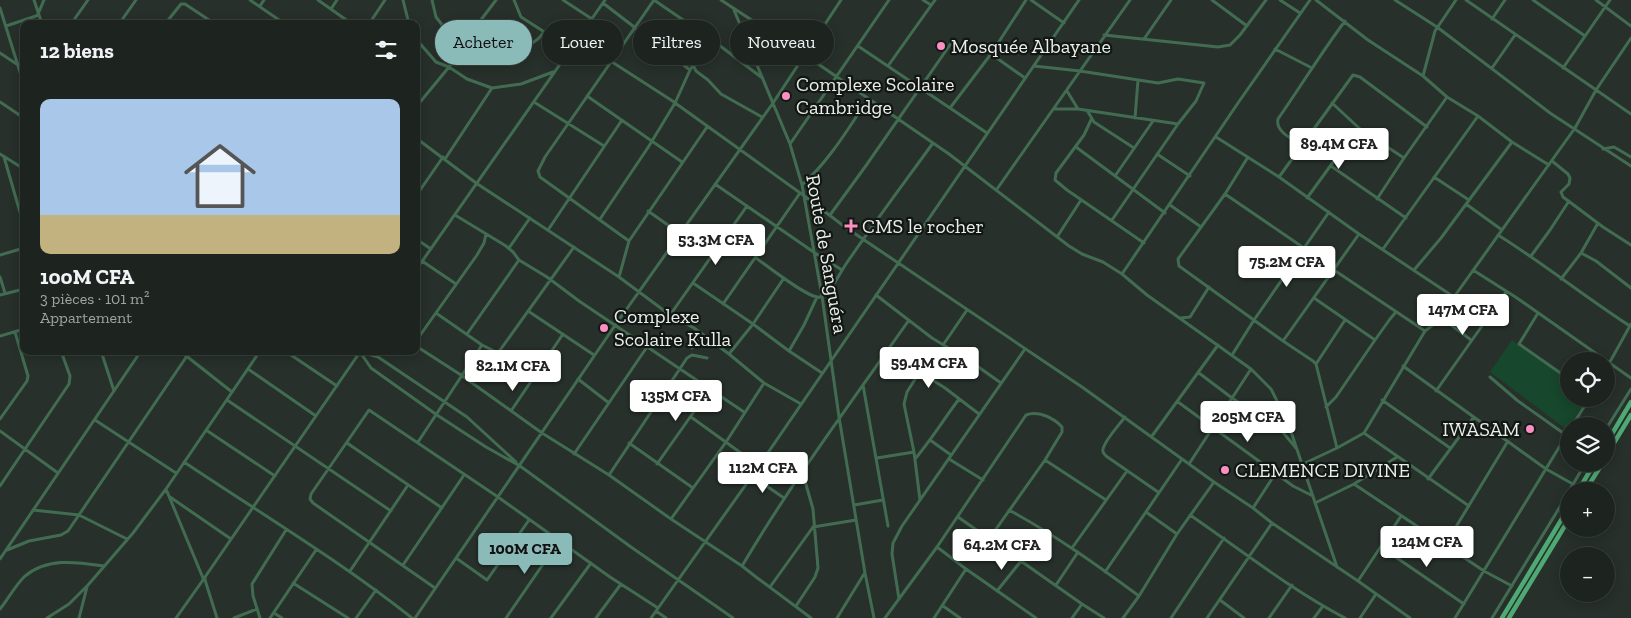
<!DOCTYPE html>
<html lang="fr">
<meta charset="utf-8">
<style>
body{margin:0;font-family:"Zilla Slab",serif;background:#2a302d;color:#f1f3f6;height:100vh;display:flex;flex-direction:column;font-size:19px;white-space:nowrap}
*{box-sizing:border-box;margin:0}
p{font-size:16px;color:#a0a4a5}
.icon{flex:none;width:28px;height:28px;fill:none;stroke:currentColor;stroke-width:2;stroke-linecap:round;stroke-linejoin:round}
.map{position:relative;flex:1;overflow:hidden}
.drawer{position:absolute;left:20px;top:20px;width:400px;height:335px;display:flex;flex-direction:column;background:#1d2420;border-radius:10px;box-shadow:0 2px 12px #0003,0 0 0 1px #3b413e}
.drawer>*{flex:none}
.hud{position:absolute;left:435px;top:20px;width:475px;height:45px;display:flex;gap:10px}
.tools{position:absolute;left:1560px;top:352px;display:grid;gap:10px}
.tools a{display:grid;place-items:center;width:55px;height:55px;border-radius:50%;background:#1d2420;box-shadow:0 2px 12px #0003,0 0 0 1px #3b413e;font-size:25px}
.price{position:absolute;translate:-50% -42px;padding:0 11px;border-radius:5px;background:#fff;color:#222;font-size:16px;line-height:32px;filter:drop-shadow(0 1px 2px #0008)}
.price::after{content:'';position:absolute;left:50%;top:30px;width:15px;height:11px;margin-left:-8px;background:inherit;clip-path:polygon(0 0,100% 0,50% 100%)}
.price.active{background:#8bbbb9;color:#111}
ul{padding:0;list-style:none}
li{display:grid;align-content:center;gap:10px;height:265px;padding:0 20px}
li+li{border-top:1px solid #3b413e}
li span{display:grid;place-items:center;height:155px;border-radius:10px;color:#555}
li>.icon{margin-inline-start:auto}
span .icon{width:90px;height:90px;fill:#fffc;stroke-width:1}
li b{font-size:21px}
h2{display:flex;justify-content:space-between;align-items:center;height:60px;padding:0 20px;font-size:21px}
.pill{padding:0 18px;border-radius:22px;background:#1d2420;box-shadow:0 2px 12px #0003,0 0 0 1px #3b413e;font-size:18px;line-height:45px}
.pill.active{background:#8bbbb9;color:#111}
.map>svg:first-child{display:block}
.green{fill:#17472c}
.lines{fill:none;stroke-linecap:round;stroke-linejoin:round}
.minor{stroke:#426c52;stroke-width:3}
.major{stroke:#4eaa74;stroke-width:4.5}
.poi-dot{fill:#fc8fc1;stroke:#131714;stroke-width:2}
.labels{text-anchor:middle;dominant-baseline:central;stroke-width:4.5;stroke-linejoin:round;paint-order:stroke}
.poi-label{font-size:20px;fill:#e9efeb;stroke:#131714;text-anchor:start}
.street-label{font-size:20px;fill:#e9efeb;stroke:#131714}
</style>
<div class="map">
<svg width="1631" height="618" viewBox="0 0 1631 618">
<rect width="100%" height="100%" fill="#27302a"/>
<path class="green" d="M1512,340L1569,380V399H1587L1567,430L1490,372Z"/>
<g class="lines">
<path class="minor" d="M34,0L42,24
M250,0L285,24
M318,0L352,24
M403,0L409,24
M432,0L436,17L443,26L484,55L493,58L502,60L511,58L538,39L544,32
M514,0L521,17L571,49
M563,0L592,19
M654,0L711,39L761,77
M721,0L805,55L949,154L1069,246L1082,254L1103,262L1122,274L1147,295L1251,369L1271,389L1288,423L1337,567
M923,0L931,5
M1031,0L1064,23
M1212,0L1247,26
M1280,0L1300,13
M1316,0L1368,40L1423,76L1447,97L1478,116L1512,142L1549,165
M1395,0L1437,27L1550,113L1631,166
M1466,0L1631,114
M1533,0L1585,36
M1596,0L1631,26
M603,3L690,70
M260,6L264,0
M0,8L24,85
M331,9L337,0
M734,10L790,144L802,185L822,296L839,417L865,573L874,618
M1492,19L1505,0
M71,24L88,0
M119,24L136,0
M165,24L181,4H185L215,24
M369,24L385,0
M6,26L36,16L38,14L44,0
M1104,35L1218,47L1230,45L1240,35L1266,0
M416,39L436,62L449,67L467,79L492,88L521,84L553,72
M1144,39L1171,0
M578,40L671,100L803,195L845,227L1082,387L1214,482L1253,508L1272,523L1358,581L1410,618
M858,46L987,133
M1275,49L1312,68
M0,53L24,69
M991,54L1025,78
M693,65L696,71L708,80L721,94L762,117
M888,66L935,0
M1034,66L1080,71L1158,83L1178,79L1204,83L1196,101L1178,124L1112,220
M1492,68L1515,35
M1563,68L1610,0
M1423,76L1435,31L1456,0
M1067,91L1078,109
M587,96L682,162
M0,102L24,118
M534,102L604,146
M1332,103L1360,129L1404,158
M416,107L449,67L471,33L496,0
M950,108L991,54L1026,0
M1055,109H1078L1178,124
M1088,112L1094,122L1134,148
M1135,118L1138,80
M1091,120L1084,135L1056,173L1055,180L1067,190L1144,243
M1216,137L1279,177L1359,234L1454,297
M416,138L476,183L619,277L670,315L694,328L729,354L764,383L801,404
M790,144L889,0
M1302,145C1293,139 1275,132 1278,119C1301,86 1321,53 1345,21
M1076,147L1165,213
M1603,149L1614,147L1631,157
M0,154L24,169
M1157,154L1190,176
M4,157L24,226
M1248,157L1225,194L1178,259L1179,266L1283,341L1313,361L1316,364L1337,448
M445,159L492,88
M1552,161L1568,174L1570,178L1569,184L1561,192L1563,197L1603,227L1631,245
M1331,166L1406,218
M1115,176L1153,121
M1279,177L1353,75L1360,77L1427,127
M1434,177L1469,200
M715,184L815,253L842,270
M802,185C829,161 848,129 868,99
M997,189L1130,0
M1225,194L1304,248
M416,196L443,157
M1307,198L1355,132L1360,129
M1377,199L1404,158L1447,97
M1466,204L1502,230
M1170,205L1201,227
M648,211L712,256
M455,215L506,246L513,252L519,260L547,277L579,301L744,412
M830,215L865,167L952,42
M600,219L649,146L675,103L690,70L711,39
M548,230L622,120
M1498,235C1543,263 1585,297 1630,326
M1057,237L1081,200
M416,239L431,249
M629,241L540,177L538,171L545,157L654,0
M509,248L530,218
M1383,249L1478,116
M1581,253L1596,261L1631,288
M0,255L24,248
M1531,256L1550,230L1569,201
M756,258C766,265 810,300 820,297C830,294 840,273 846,264C874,223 904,183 933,143
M422,261L456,284
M416,270L605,0
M1334,270L1425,331
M1414,270L1441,238L1512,142
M1473,270L1517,298L1631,378
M1122,274L1238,103L1310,0
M0,277L5,293
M619,277L629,241L707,127
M1561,279L1581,253L1598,223
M693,283L753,324L789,351L822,373
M0,295L24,289
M876,295L932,338L970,361L1001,383
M1314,298L1375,340L1390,319L1396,312
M723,304L800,193
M528,311L594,355
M436,313L482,345L498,353L533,377
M1538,313L1519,344L1569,379
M670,315L747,206
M1181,318L1190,317L1209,287
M1442,318L1471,340
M467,334L519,260
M0,336L24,329
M416,341L477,255L484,243L486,234
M1283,341L1359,234
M943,345L967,310
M416,346L461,375L542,433L609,475L671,519L742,566L756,577L811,618
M692,348L702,334
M101,351L114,391
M180,351L232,392
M285,351L337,386
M789,351L804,325L817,297
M887,351L945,388L979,414
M360,352L371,368L437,415L486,447L520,466L631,547L733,618
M361,352L378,357L467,417L516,462
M498,353L574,247
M729,354L753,324L784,278
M1232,355L1254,320L1329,212
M1316,364L1345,320
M1403,366L1546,469L1580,488
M248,369L316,416
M1606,369L1631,324
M919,373L907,392L904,404L914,452L920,500
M1199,373L1232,398L1281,430L1296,448
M1490,377L1518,401L1566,435
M578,379L609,403
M863,385L888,526
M1436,391L1506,292
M227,400L391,511
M1382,400L1450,448
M1178,402L1293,486L1313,496
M1326,407L1336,397L1375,340
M511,411L563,334
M691,417L759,466
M1125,417C1119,425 1105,440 1103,449C1102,453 1104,453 1106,456L1158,492
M0,419L27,381L28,376L15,332
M95,420L176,473
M1572,426L1589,399
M1606,429L1631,389
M206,430L275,476
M0,431L58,473
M1364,433L1469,506
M1152,436L1218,345
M930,440L951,455
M418,442L482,345
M347,443L442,508
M629,443L693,488
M574,454L647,347
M877,458L914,452
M915,459C931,440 944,419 959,399
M949,459L983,480
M1045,460L1106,500
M184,462C260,513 340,561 412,618
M657,464L710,389
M1189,464L1251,369
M1303,464L1337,448L1364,433L1425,331L1442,318L1454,297L1575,128L1596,90L1631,38
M609,475L687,358L692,355L707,358
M752,476L784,498
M1428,479L1474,417
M1354,484L1397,457
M0,486L69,384L70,376L61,351
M166,489L203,578
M1569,491L1585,464
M170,497L231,539
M1315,503L1354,484L1484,571L1512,586
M854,505L883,500
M1253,508L1275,474
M33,510L79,515L127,539
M1009,510C1055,535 1097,565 1139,596
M1146,512L1177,534
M1190,515C1241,550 1290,589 1345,618
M958,517L1082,604
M671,519L726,442L764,383
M1445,545L1508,441
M937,547L966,569L1036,618
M1381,547L1464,604
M1072,548L1127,471
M7,550L29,541L61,535L68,531L187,356
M456,558L487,580L529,520
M0,559L141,351
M403,565L464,475
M742,566C793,480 852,401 909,320
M350,571L408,485
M1105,572L1182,459
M205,577L360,352
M205,580L217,618
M1358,581L1401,516
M293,583L348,618
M1056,585L1078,552
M770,587L813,527L856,520
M435,588L313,503L310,499L311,494L369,410L498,497L610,577L658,608
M997,591L1021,561
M899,599L892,554L893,543L902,526L1025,349
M1220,600L1244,618
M796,606L815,577L818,568L813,509L803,474
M943,606L960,618
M0,609C8,599 15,586 24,577C46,557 77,562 104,566
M656,611L666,618
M274,613L282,618
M47,618L69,604L88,585L133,533L166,489L260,351
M79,618L87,587
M176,618L203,580H205V577L203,578V580
M234,618L257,609
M260,618L253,596L252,584L286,530
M270,618L316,550
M356,618L376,590
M415,618L616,324L773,103L841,0
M506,618L559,541
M551,618L591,563
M596,618L621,584
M651,618L752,476L1079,0
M837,618L864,574
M885,618L937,547L1026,415C1038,410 1054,418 1062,427V432L1045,460L989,539
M934,618L966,569
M1072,618L1082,604L1104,618
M1123,618L1139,596L1177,534L1214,482
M1171,618L1224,538
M1207,618L1272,523
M1269,618L1292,585
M1314,618L1323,606
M1360,618L1376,594
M1455,618L1569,431
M1492,618L1569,492"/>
<path class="major" d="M1606,444L1631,402
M1606,456L1631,415
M1578,491L1594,464
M1585,491L1602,464
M1502,618L1569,507
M1509,618L1569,519"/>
</g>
<g class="poi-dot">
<circle cx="941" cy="46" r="5"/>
<circle cx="786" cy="96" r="5"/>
<path d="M848.5 218.5h5v5h5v5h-5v5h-5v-5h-5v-5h5z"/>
<circle cx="604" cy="328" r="5"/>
<circle cx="1530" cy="429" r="5"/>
<circle cx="1225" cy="470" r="5"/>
</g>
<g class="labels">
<g class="poi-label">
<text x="951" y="46">Mosquée Albayane</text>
<text x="796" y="84">Complexe Scolaire<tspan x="796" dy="23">Cambridge</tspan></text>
<text x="862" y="226">CMS le rocher</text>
<text x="614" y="316">Complexe<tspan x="614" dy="23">Scolaire Kulla</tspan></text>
<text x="1520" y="429" text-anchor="end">IWASAM</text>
<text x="1235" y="470">CLEMENCE DIVINE</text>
</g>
<g class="street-label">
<text transform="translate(827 254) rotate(80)">Route de Sanguéra</text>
</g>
</g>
</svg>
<div class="tools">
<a><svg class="icon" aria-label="locate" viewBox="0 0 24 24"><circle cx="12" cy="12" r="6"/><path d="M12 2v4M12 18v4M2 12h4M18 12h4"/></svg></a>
<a><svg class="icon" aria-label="layers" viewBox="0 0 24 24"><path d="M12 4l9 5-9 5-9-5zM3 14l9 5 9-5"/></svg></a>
<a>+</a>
<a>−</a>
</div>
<b class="price" style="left:1339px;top:170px">89.4M CFA</b>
<b class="price" style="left:716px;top:266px">53.3M CFA</b>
<b class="price" style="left:1287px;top:288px">75.2M CFA</b>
<b class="price" style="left:1463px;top:336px">147M CFA</b>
<b class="price" style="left:929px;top:389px">59.4M CFA</b>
<b class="price" style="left:513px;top:392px">82.1M CFA</b>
<b class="price" style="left:676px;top:422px">135M CFA</b>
<b class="price" style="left:1248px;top:443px">205M CFA</b>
<b class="price" style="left:763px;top:494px">112M CFA</b>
<b class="price" style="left:1427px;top:568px">124M CFA</b>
<b class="price" style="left:1002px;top:571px">64.2M CFA</b>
<b class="price active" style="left:525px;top:575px">100M CFA</b>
<div class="hud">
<a class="pill active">Acheter</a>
<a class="pill">Louer</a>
<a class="pill">Filtres</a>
<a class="pill">Nouveau</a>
</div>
<section class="drawer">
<h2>12 biens<svg class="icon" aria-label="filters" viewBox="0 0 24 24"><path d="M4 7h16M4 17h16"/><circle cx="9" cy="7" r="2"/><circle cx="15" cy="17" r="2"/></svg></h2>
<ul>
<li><span style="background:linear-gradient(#a9c7e8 75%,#c2b280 0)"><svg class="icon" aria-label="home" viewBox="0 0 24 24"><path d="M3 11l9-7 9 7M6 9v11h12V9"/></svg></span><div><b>100M CFA</b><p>3 pièces · 101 m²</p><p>Appartement</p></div></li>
</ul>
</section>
</div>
